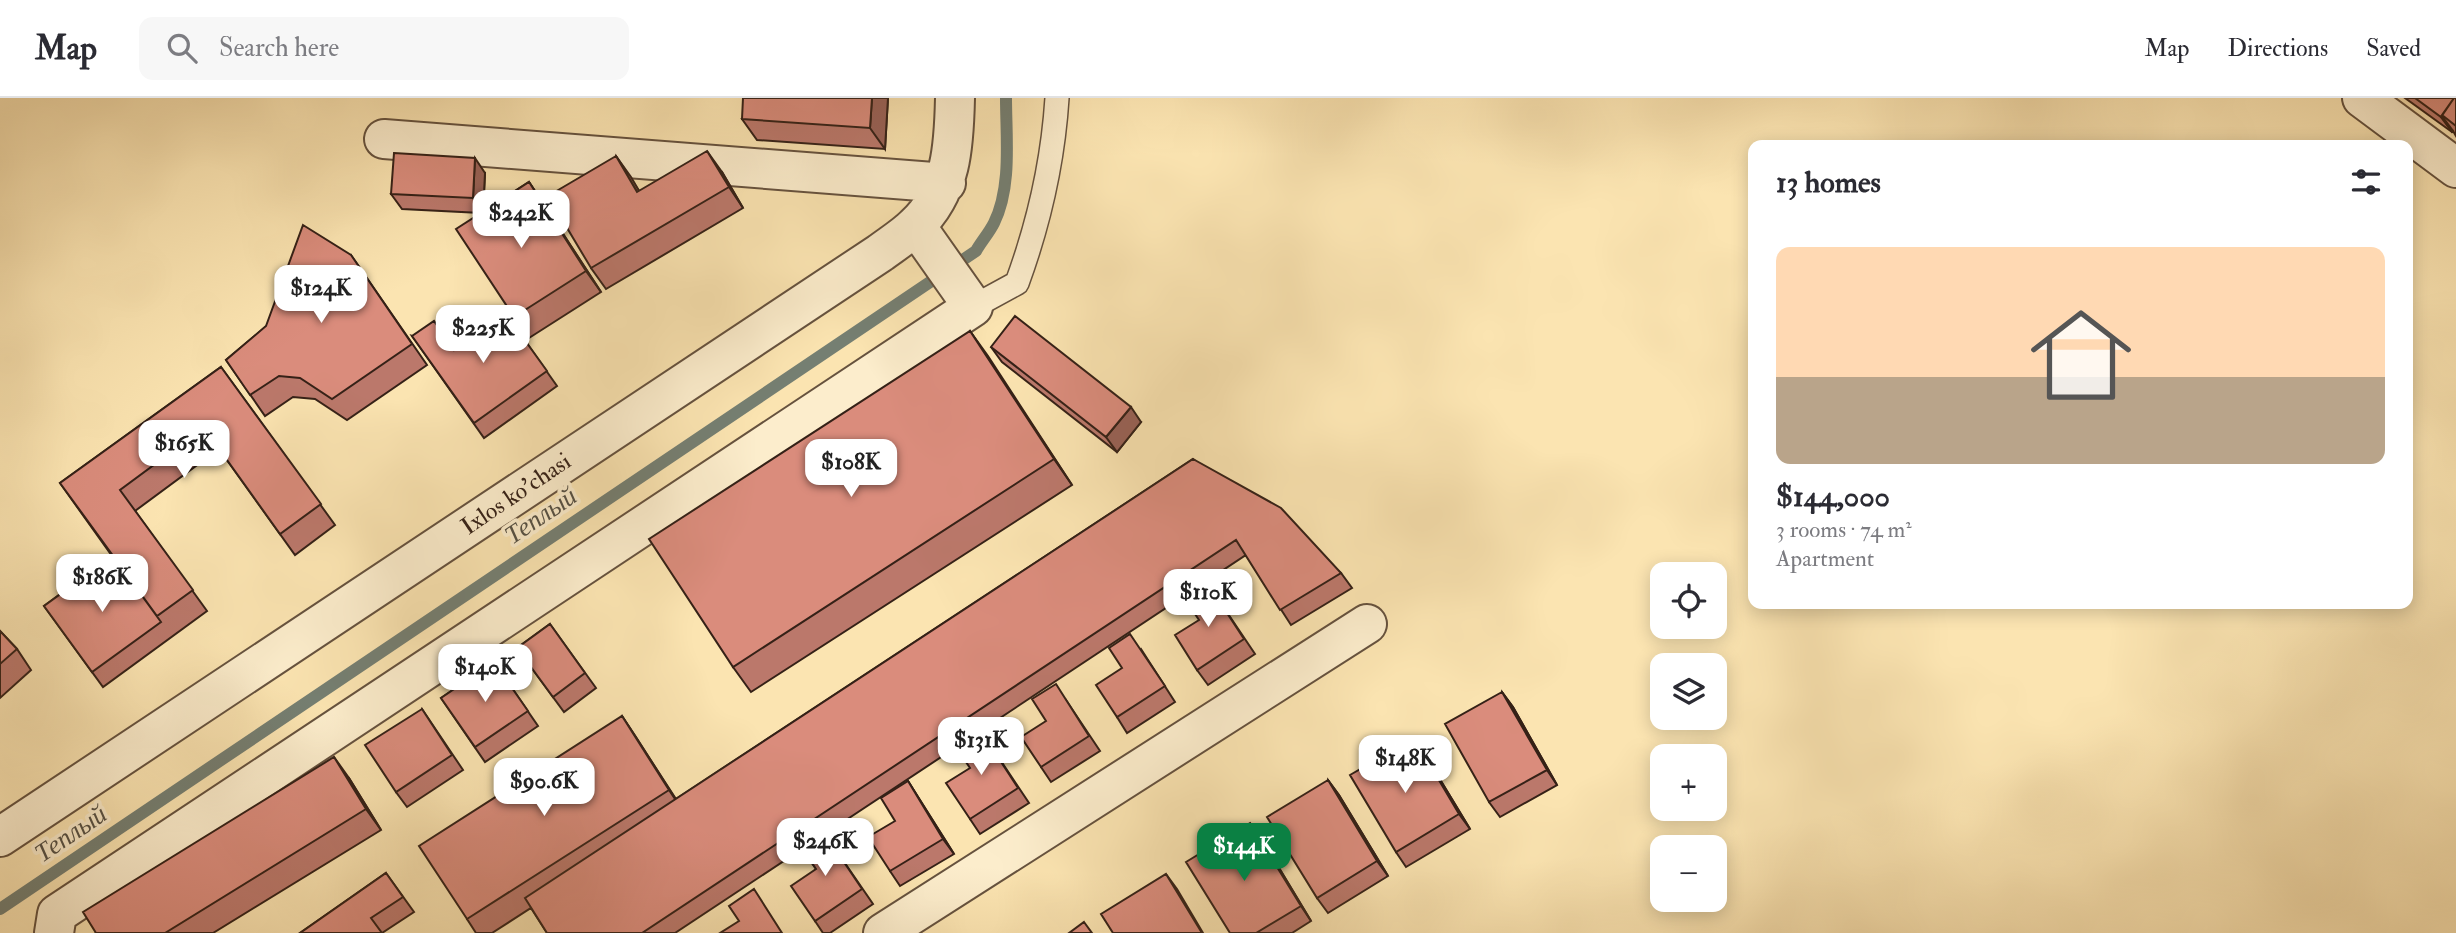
<!DOCTYPE html>
<meta charset="utf-8">
<style>
body{margin:0;font-family:"IM FELL Double Pica",serif;background:#f7f7f7;color:#2b2b33;height:100vh;display:flex;flex-direction:column;font-size:26px;white-space:nowrap}
*{box-sizing:border-box;margin:0}
p{font-size:23px;color:#7c7c81}
.icon{flex:none;width:38px;height:38px;fill:none;stroke:currentColor;stroke-width:2;stroke-linecap:round;stroke-linejoin:round}
.map{position:relative;flex:1;overflow:hidden}
.sheet{position:absolute;left:1748px;top:42px;width:665px;height:469px;display:flex;flex-direction:column;background:#fff;border-radius:14px;box-shadow:0 4px 18px #0003}
.sheet>*{flex:none}
.tools{position:absolute;left:1650px;top:464px;display:grid;gap:14px}
.tools a{display:grid;place-items:center;width:77px;height:77px;border-radius:14px;background:#fff;box-shadow:0 4px 18px #0003;font-size:35px}
.price{position:absolute;translate:-50% -60px;padding:0 16px;border-radius:14px;background:#fff;color:#222;font-size:23px;line-height:46px;filter:drop-shadow(0 2px 4px #0008)}
.price::after{content:'';position:absolute;left:50%;top:42px;width:21px;height:16px;margin-left:-10px;background:inherit;clip-path:polygon(0 0,100% 0,50% 100%)}
.price.on{background:#0b8043;color:#fff}
ul{padding:0;list-style:none}
li{display:grid;align-content:center;gap:14px;height:371px;padding:0 28px}
li span{display:grid;place-items:center;height:217px;border-radius:14px;color:#555}
li>.icon{margin-inline-start:auto}
span .icon{width:126px;height:126px;fill:#fffc;stroke-width:1}
li b{font-size:30px}
h2{display:flex;justify-content:space-between;align-items:center;height:84px;padding:0 28px;font-size:30px}
header{display:flex;align-items:center;gap:42px;box-sizing:border-box;height:98px;padding:0 35px;background:#fff;border-bottom:2px solid #e1e1e2}
header strong{font-size:33px}
nav{display:flex;gap:38px;margin-inline-start:auto;font-size:24px}
.search{width:490px;height:63px;background:#f7f7f7;display:flex;align-items:center;gap:18px;box-sizing:border-box;padding:0 24px;border-radius:14px;color:#7c7c81;font-size:26px}
.map>svg:first-child{display:block}
.lines{fill:none;stroke-linecap:round;stroke-linejoin:round}
.stream{stroke:#757f72;stroke-width:12}
.lane-casing{stroke:#66523e;stroke-width:26}
.street-casing{stroke:#66523e;stroke-width:42}
.lane{stroke:#fcedcc;stroke-width:23}
.street{stroke:#fcedcc;stroke-width:38}
.wall{fill:#bb786b;stroke:#352117;stroke-width:2}
.shaded-wall{fill:#996257;stroke:#352117;stroke-width:2}
.building{fill:#da8c7c;stroke:#352117;stroke-width:2}
.labels{text-anchor:middle;dominant-baseline:central;stroke-width:7;stroke-linejoin:round;paint-order:stroke}
.street-label{font-size:24px;fill:#352117;stroke:#fcedcc}
.water-label{font-size:26px;font-style:italic;fill:#555044;stroke:#fcedcc}
</style>
<header>
<strong>Map</strong>
<div class="search"><svg class="icon" aria-label="search" viewBox="0 0 24 24"><circle cx="10" cy="10" r="6"/><path d="M15 15l6 6"/></svg>Search here</div>
<nav><a>Map</a><a>Directions</a><a>Saved</a></nav>
</header>
<div class="map">
<svg width="2456" height="835" viewBox="0 0 2456 835">
<rect width="100%" height="100%" fill="#fbe4b1"/>
<filter id="stains"><feTurbulence type="fractalNoise" baseFrequency=".00286" numOctaves="4"/><feColorMatrix values="0 0 0 0 .2 0 0 0 0 .09 0 0 0 0 .02 0 0 0 .5 -.17"/></filter>
<radialGradient id="worn" r=".72"><stop offset=".6" stop-color="#630" stop-opacity="0"/><stop offset="1" stop-color="#630" stop-opacity=".3"/></radialGradient>
<g class="lines">
<path class="stream" d="M0,811L976,153C981,144 989,135 994,125C1012,89 1006,39 1006,0"/>
<g class="lane-casing">
<path id="lane" d="M973,209L1017,185C1039,125 1053,63 1057,0"/>
</g>
<g class="street-casing">
<path id="street" d="M2362,0L2456,70
M384,41L946,85
M0,739L880,155C892,146 905,138 915,128C952,94 954,47 955,0
M54,835L57,816L973,209L916,128
M883,835L1367,526"/>
</g>
<use href="#lane" class="lane"/>
<use href="#street" class="street"/>
</g>
<path class="wall" d="M888,0L885,51L757,42L742,21Z
M2405,0H2456V38L2453,33L2452,34Z
M616,58L639,93L722,74L743,110L606,191L591,170Z
M485,75L483,114L529,84L601,194L529,240L514,219L481,115L402,111L391,96Z
M351,157L427,267L347,322L315,301L293,299L265,318L226,262Z
M506,216L557,288L484,340L412,238L454,252Z
M970,233L1072,387L751,594L733,569Z
M991,249L1141,324L1117,354L1002,264Z
M221,269L335,427L295,457L219,351L135,413L207,513L103,589L44,508L112,458L60,385Z
M1193,361L1341,475L1352,490L1291,527L1246,457L825,736L873,806L830,835H823L815,823L816,771L802,751L675,835H547L531,810L492,835H476L467,821L622,618L676,701Z
M1208,486L1255,556L1208,587L1197,572L1199,522Z
M550,526L596,590L564,614L517,550Z
M0,533L17,551L31,572L0,600Z
M1141,551L1175,604L1127,635L1117,619L1122,570Z
M494,564L538,628L485,664L441,600Z
M1502,594L1513,609L1557,687L1500,719L1489,704Z
M1066,602L1100,653L1051,684L1041,669L1046,623Z
M422,611L463,672L407,709L396,694Z
M981,633L1029,705L980,736L970,721V670Z
M1414,640L1424,655L1470,731L1406,769L1396,754Z
M349,680L381,732L213,835H96Z
M1328,682L1339,697L1388,778L1328,815L1317,800Z
M908,683L954,756L900,788L890,773L895,723Z
M1261,740L1311,823L1292,835H1230Z
M386,775L414,814L382,835H300Z"/>
<path class="shaded-wall" d="M872,0H888L885,51L870,30Z
M2442,18L2453,33L2452,34L2441,19Z
M707,53L722,74L743,110L729,89Z
M616,58L631,79L652,115L637,94Z
M475,60L485,75L483,116L473,100Z
M529,84L543,105L601,194L586,173Z
M970,233L988,258L1072,387L1054,361Z
M1131,309L1141,324L1117,354L1106,339Z
M1502,594L1513,609L1557,687L1547,672Z
M622,618L636,639L683,713L669,692Z
M1414,640L1424,655L1470,731L1459,716Z
M334,659L349,680L381,732L366,711Z
M1328,682L1339,697L1388,778L1377,763Z
M908,683L918,699L954,756L943,741Z
M1250,725L1261,740L1311,823L1301,808Z
M1166,776L1177,791L1203,835H1202Z"/>
<path class="building" d="M743,0H872L870,30L742,21Z
M2415,0H2454L2441,19Z
M2454,0H2456V28L2442,17Z
M707,53L729,89L591,170L548,98L616,58L637,94Z
M394,55L475,60L473,100L391,96Z
M529,84L586,173L514,219L456,131Z
M303,127L351,157L412,246L332,301L300,280L279,278L250,297L226,262L266,228Z
M506,216L547,273L474,325L412,238L434,223L454,252Z
M1015,218L1131,309L1106,339L991,249Z
M970,233L1054,361L733,569L649,441Z
M221,269L321,406L280,436L204,330L120,392L193,492L157,518L60,385Z
M1193,361L1281,410L1341,475L1280,512L1236,442L642,835H547L525,800Z
M113,458L161,524L92,574L44,508Z
M1208,486L1244,541L1197,572L1175,537L1199,522L1185,501Z
M550,526L585,575L553,599L517,550Z
M0,533L17,551L0,566Z
M1130,536L1165,588L1117,619L1096,587L1122,570L1109,550Z
M494,564L528,613L475,649L441,600Z
M1056,586L1089,638L1041,669L1021,639L1046,623L1032,601Z
M1502,594L1547,672L1489,704L1445,626Z
M422,611L452,657L396,694L365,647Z
M622,618L669,692L467,821L419,748Z
M981,633L1018,690L970,721L946,685L970,670L956,649Z
M1414,640L1459,716L1396,754L1350,677Z
M334,659L366,711L165,835H96L83,814Z
M1328,682L1377,763L1317,800L1267,719Z
M908,683L943,741L890,773L868,739L895,723L881,700Z
M1250,725L1301,808L1256,835H1230L1186,764Z
M823,733L862,791L815,823L791,788L816,771L800,747Z
M386,775L403,799L371,820L382,835H300Z
M1166,776L1202,835H1113L1101,816Z
M754,791L782,835H720L739,823L729,808Z
M1084,824L1092,835H1069Z"/>
<g class="labels">
<g class="street-label">
<text transform="translate(516 396) rotate(-34)">Ixlos ko'chasi</text>
</g>
<g class="water-label">
<text transform="translate(541 418) rotate(-34)">Теплый</text>
<text transform="translate(71 736) rotate(-34)">Теплый</text>
</g>
</g>
<rect width="100%" height="100%" filter="url(#stains)"/>
<rect width="100%" height="100%" fill="url(#worn)"/>
</svg>
<div class="tools">
<a><svg class="icon" aria-label="locate" viewBox="0 0 24 24"><circle cx="12" cy="12" r="6"/><path d="M12 2v4M12 18v4M2 12h4M18 12h4"/></svg></a>
<a><svg class="icon" aria-label="layers" viewBox="0 0 24 24"><path d="M12 4l9 5-9 5-9-5zM3 14l9 5 9-5"/></svg></a>
<a>+</a>
<a>−</a>
</div>
<b class="price" style="left:521px;top:152px">$242K</b>
<b class="price" style="left:321px;top:227px">$124K</b>
<b class="price" style="left:483px;top:267px">$225K</b>
<b class="price" style="left:184px;top:382px">$165K</b>
<b class="price" style="left:851px;top:401px">$108K</b>
<b class="price" style="left:102px;top:516px">$186K</b>
<b class="price" style="left:1208px;top:531px">$110K</b>
<b class="price" style="left:485px;top:606px">$140K</b>
<b class="price" style="left:981px;top:679px">$131K</b>
<b class="price" style="left:1405px;top:697px">$148K</b>
<b class="price" style="left:544px;top:720px">$90.6K</b>
<b class="price" style="left:825px;top:780px">$246K</b>
<b class="price on" style="left:1244px;top:785px">$144K</b>
<section class="sheet">
<h2>13 homes<svg class="icon" aria-label="filters" viewBox="0 0 24 24"><path d="M4 7h16M4 17h16"/><circle cx="9" cy="7" r="2"/><circle cx="15" cy="17" r="2"/></svg></h2>
<ul>
<li><span style="background:linear-gradient(#ffd9b3 60%,#b9a48a 0)"><svg class="icon" aria-label="home" viewBox="0 0 24 24"><path d="M3 11l9-7 9 7M6 9v11h12V9"/></svg></span><div><b>$144,000</b><p>3 rooms · 74 m²</p><p>Apartment</p></div></li>
</ul>
</section>
</div>
